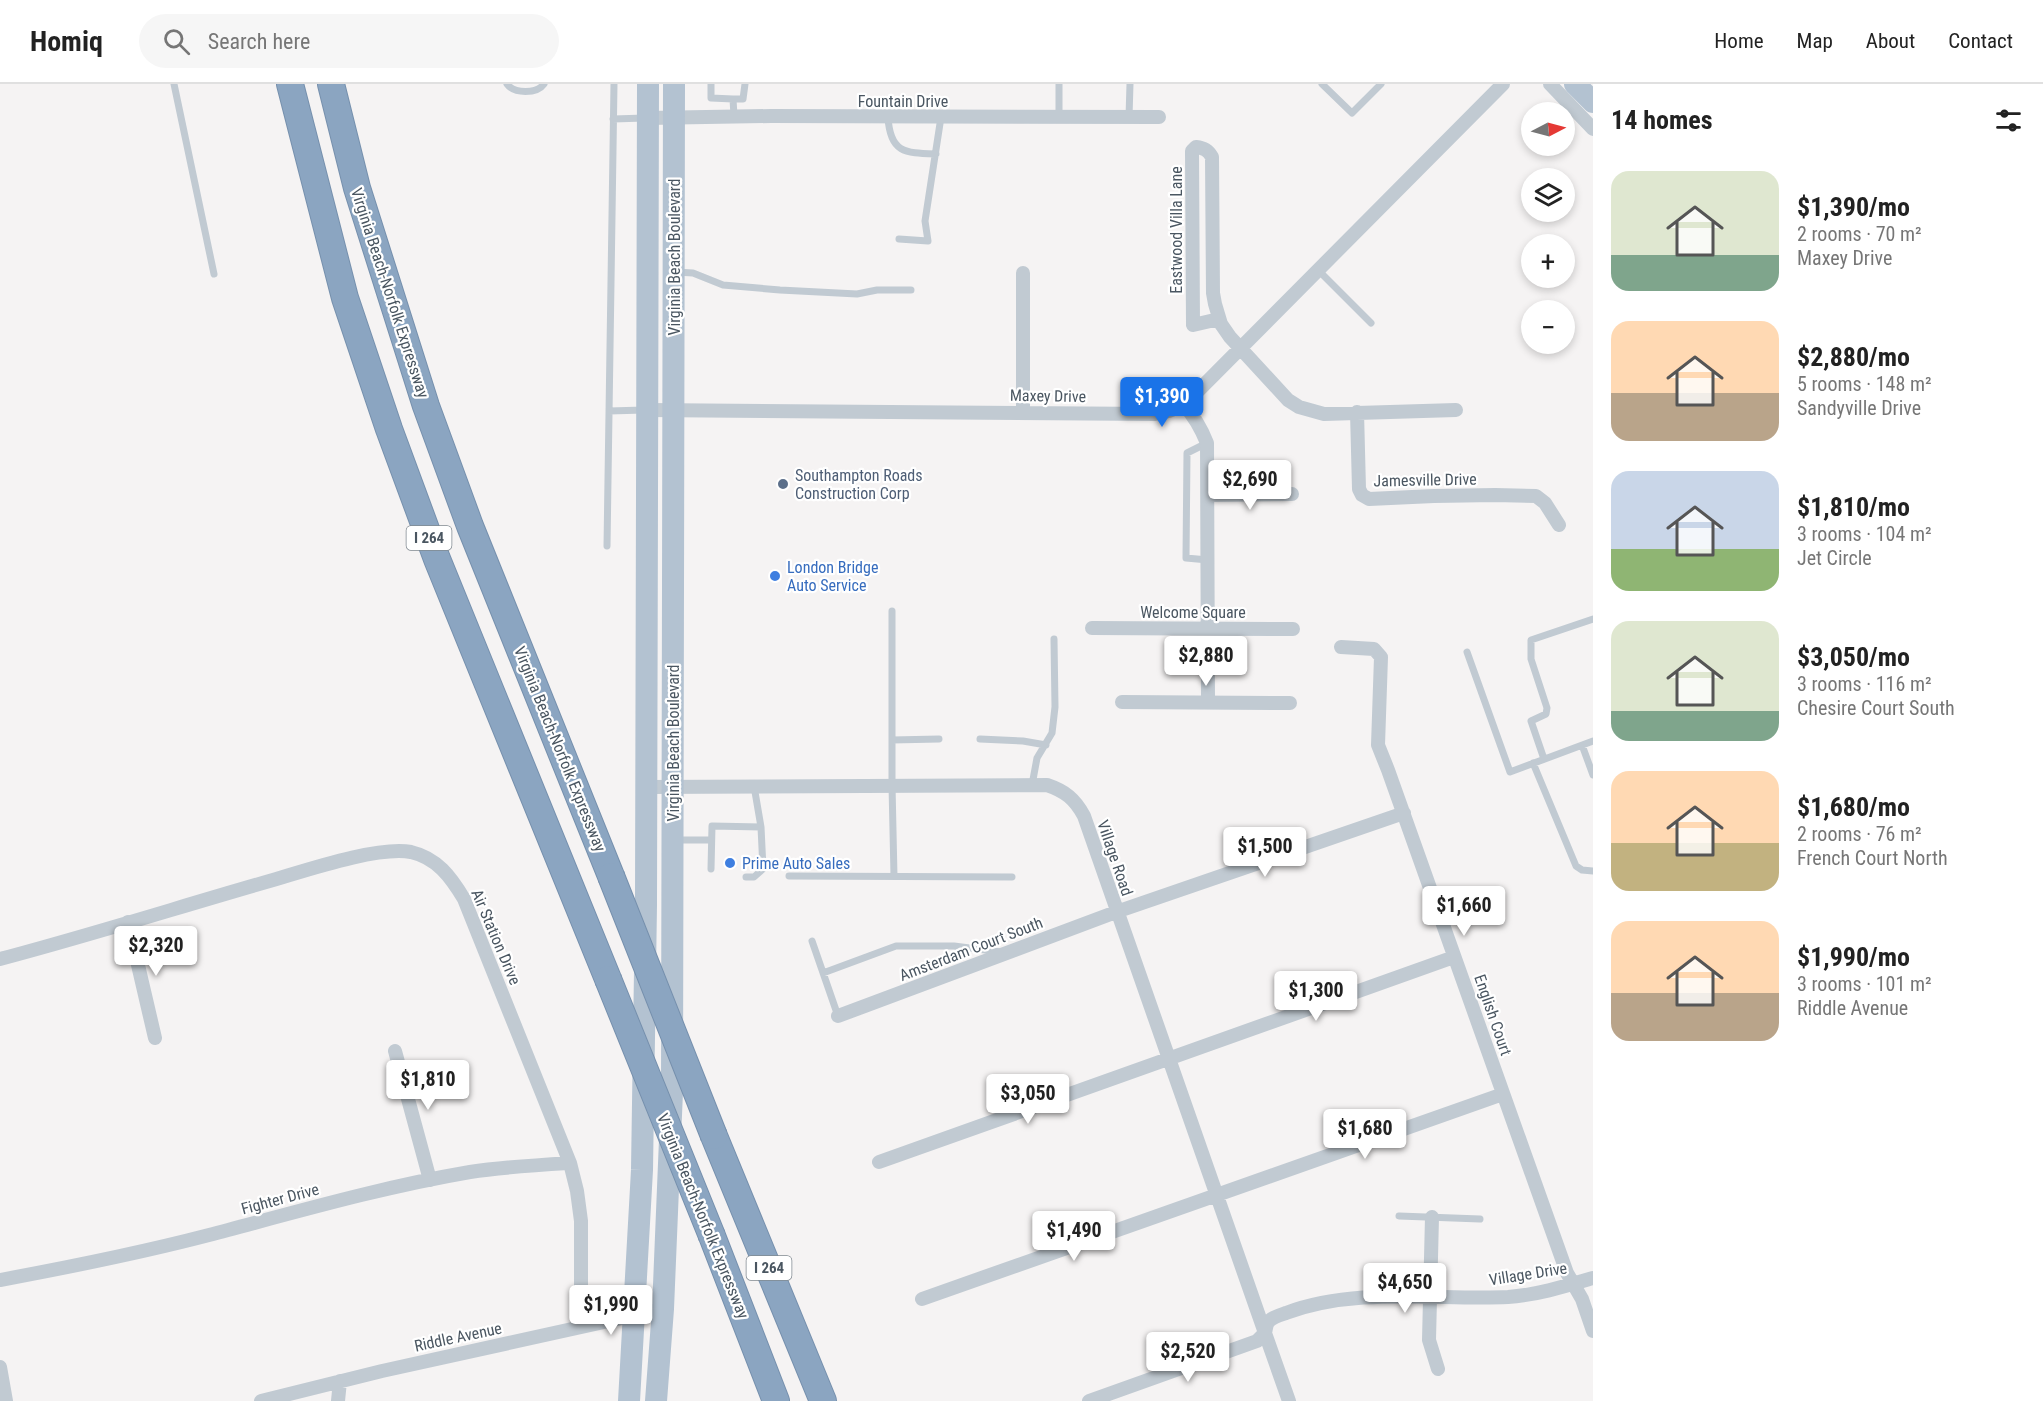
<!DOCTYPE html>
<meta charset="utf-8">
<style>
body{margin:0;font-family:"Roboto Condensed",sans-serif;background:#f6f6f6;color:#222;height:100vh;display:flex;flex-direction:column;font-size:22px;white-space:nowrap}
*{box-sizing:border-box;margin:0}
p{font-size:20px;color:#767676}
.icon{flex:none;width:33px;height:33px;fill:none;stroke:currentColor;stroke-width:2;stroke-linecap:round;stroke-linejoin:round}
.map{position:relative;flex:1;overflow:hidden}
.sheet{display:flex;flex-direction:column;background:#fff;width:450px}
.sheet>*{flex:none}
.needle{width:39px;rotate:84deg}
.buttons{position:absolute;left:1521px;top:18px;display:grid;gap:12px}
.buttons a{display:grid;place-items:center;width:54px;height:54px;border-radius:50%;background:#fff;box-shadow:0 3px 9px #0003;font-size:30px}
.price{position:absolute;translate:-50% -51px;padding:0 14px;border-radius:6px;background:#fff;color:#222;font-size:20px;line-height:39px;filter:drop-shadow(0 2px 3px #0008)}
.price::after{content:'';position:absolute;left:50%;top:36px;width:18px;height:14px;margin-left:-9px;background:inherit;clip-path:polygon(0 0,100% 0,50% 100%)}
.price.current{background:#1a73e8;color:#fff}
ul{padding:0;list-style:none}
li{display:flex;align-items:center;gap:18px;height:150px;padding:0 18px}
li span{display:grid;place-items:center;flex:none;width:168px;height:120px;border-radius:18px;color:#555}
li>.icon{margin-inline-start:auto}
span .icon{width:72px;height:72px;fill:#fffc;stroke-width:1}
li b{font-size:26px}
h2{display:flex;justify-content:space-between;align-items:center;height:72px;padding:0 18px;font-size:26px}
header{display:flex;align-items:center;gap:36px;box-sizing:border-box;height:84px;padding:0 30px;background:#fff;border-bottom:2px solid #e0e0e0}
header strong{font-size:28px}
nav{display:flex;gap:33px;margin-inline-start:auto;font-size:21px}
.search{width:420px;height:54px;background:#f6f6f6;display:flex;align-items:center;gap:15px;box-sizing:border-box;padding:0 21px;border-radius:33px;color:#767676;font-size:22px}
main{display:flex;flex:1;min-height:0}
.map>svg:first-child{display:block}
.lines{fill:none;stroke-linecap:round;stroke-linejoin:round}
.motorway-casing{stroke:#7690ad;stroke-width:28}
.service{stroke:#c1cad2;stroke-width:7}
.minor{stroke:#c1cad2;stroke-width:14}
.primary{stroke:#b3c2d1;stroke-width:22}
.motorway{stroke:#8ba5c1;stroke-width:26}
.motorway-bridge-casing{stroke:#7690ad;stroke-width:28;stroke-linecap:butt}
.motorway-bridge{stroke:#8ba5c1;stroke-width:26}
.service-dot{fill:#5c6f8a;stroke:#fff;stroke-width:2}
.shop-dot{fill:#3f7fe0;stroke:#fff;stroke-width:2}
.labels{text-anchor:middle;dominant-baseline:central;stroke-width:4.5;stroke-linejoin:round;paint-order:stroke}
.shield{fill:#fff;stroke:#808990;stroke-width:1.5}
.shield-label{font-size:15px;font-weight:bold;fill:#4a5661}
.street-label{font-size:16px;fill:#4a5661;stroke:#fff}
.service-label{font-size:16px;fill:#4e5e75;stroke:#fff;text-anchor:start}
.shop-label{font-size:16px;fill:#366cbe;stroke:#fff;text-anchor:start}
</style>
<header>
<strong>Homiq</strong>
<div class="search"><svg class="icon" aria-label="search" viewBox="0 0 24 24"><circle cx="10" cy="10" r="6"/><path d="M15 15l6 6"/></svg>Search here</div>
<nav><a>Home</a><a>Map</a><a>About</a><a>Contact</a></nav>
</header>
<main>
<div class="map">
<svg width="1593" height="1317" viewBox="0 0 1593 1317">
<rect width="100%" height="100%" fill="#f5f3f3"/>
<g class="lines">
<g class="motorway-casing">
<path id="motorway" d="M290,0L345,214L389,345L437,475L608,895
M331,0L357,104L426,322L470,442L611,792
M714,1052L823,1317
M712,1152L776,1317"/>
</g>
<path class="service" d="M174,0L214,190
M507,0C514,10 537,10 544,0
M711,0V14L733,15L734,32
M1059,0V34
M1322,0L1352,29L1381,0
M733,15H743L745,0
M888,33C890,69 905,69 936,70
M1129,33L1130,0
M613,35L645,34
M899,155L928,157L925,137L941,33
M1318,186L1371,239
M676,188L693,189L723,201L780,206L857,210L877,206H911
M609,327L644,326
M1207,359L1187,369L1186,474L1208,476
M607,462L614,0
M892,527V701L894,792
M1467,568L1510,688L1593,657
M980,655L1023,657L1046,661
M892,656L939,655
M1582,661L1593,691
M1544,675L1531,637L1546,630L1547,624L1531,575V556L1593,535
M1533,679L1576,782L1582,786L1593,787
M1032,701L1037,674L1052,649L1055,623L1054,555
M675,756H711
M711,785L712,742L761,743
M789,792L1012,793
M746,793H754L763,785L761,743L754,702
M812,857L838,932
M823,889L896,862H954L1001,868
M1399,1132L1480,1135"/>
<path class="minor" d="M1550,0L1593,45
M648,34L771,32L1159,33
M1023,189V328
M1219,235L1193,241L1192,67L1196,63C1204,64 1208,66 1212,73L1213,209L1215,220L1221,240L1230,253L1288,316L1299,323L1324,330L1456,326
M1184,321C1195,333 1201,344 1207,359L1208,618
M647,326L1155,330L1169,327L1184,321L1503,0
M1357,328L1359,405L1362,411L1369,415L1434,412L1495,411L1536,412L1545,419L1559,441
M1208,411L1292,410
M1092,544L1293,545
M1341,563L1374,565L1381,573L1378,661L1388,686L1567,1189L1582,1215L1593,1247
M1122,618L1290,619
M648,703L1047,701C1065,707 1075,715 1084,732L1265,1249L1257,1257L1089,1317
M128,838L155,954
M0,875C91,851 182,822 273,796C307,786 378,762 411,768C437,774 451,793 464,815L570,1079L577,1107L581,1137V1243
M838,932L1116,828L1404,729
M395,967L430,1096
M879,1078L1454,873
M1432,1133L1429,1256L1438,1285
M0,1196C70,1183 140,1169 209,1151C296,1128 382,1103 470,1088C503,1083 537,1081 570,1079
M922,1215L1503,1010
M0,1283L6,1317
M261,1317L382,1287L663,1225
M338,1317L340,1297
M1289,1317L1265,1249C1266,1245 1266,1240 1269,1237C1273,1233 1280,1231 1286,1229C1356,1203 1435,1216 1508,1213C1537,1211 1566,1202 1593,1194"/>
<path class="primary" d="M1575,0L1593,18
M629,1317L642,1086L646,821L648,0
M656,1317L663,1225L672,1007L674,0"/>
<use href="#motorway" class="motorway"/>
<g class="motorway-bridge-casing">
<path id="motorway-bridge" d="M611,792L714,1052
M608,895L712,1152"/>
</g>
<use href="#motorway-bridge" class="motorway-bridge"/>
</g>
<circle class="service-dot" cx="783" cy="400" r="6"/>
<g class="shop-dot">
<circle cx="775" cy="492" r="6"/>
<circle cx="730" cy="779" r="6"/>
</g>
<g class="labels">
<g class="shield">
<rect x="406.5" y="442" width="45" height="24" rx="4.5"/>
<rect x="746.5" y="1172" width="45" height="24" rx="4.5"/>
</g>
<g class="shield-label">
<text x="429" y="454">I 264</text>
<text x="769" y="1184">I 264</text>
</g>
<g class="street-label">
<text x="903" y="17">Fountain Drive</text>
<text transform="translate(1176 146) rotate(-90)">Eastwood Villa Lane</text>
<text transform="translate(674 173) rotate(-90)">Virginia Beach Boulevard</text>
<text transform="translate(390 209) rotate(72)">Virginia Beach-Norfolk Expressway</text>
<text transform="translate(1048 312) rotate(1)">Maxey Drive</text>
<text transform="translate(1425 396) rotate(-1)">Jamesville Drive</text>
<text x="1193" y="528">Welcome Square</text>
<text transform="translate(673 659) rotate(-90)">Virginia Beach Boulevard</text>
<text transform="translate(560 665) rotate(68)">Virginia Beach-Norfolk Expressway</text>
<text transform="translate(1115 774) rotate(71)">Village Road</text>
<text transform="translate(496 853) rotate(67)">Air Station Drive</text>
<text transform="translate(971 865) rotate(-21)">Amsterdam Court South</text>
<text transform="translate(1493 931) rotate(71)">English Court</text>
<text transform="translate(280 1115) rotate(-15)">Fighter Drive</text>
<text transform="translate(703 1132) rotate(68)">Virginia Beach-Norfolk Expressway</text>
<text transform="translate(1528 1190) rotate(-9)">Village Drive</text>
<text transform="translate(458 1253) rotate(-12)">Riddle Avenue</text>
</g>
<g class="service-label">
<text x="795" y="391">Southampton Roads<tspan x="795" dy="18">Construction Corp</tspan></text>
</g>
<g class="shop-label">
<text x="787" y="483">London Bridge<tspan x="787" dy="18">Auto Service</tspan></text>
<text x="742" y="779">Prime Auto Sales</text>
</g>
</g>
</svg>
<div class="buttons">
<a><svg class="needle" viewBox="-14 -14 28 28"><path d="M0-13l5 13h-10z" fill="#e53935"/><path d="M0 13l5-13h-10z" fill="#767676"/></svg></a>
<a><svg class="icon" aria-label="layers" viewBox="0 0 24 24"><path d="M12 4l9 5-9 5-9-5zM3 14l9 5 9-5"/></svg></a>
<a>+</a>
<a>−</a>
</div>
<b class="price current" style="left:1162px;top:344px">$1,390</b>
<b class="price" style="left:1250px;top:427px">$2,690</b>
<b class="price" style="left:1206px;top:603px">$2,880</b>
<b class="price" style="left:1265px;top:794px">$1,500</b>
<b class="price" style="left:1464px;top:853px">$1,660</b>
<b class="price" style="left:156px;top:893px">$2,320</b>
<b class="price" style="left:1316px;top:938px">$1,300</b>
<b class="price" style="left:428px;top:1027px">$1,810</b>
<b class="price" style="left:1028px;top:1041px">$3,050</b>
<b class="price" style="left:1365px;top:1076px">$1,680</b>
<b class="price" style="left:1074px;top:1178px">$1,490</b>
<b class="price" style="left:1405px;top:1230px">$4,650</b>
<b class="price" style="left:611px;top:1252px">$1,990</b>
<b class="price" style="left:1188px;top:1299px">$2,520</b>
</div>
<section class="sheet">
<h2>14 homes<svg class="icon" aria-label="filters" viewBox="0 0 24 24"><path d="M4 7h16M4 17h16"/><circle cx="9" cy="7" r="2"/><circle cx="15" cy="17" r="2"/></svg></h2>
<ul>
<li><span style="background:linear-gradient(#dfe7d0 70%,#7fa58c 0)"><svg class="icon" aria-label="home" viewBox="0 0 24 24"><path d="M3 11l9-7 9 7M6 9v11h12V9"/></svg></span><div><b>$1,390/mo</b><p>2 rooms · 70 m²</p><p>Maxey Drive</p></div></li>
<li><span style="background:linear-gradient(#ffd9b3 60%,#b9a48a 0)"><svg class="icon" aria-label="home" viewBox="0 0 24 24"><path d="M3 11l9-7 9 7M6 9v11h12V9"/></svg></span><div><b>$2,880/mo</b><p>5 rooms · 148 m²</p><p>Sandyville Drive</p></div></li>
<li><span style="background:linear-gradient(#c9d6e8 65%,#8fb573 0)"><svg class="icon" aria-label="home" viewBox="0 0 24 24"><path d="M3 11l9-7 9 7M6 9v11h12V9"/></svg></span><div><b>$1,810/mo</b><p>3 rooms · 104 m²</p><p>Jet Circle</p></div></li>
<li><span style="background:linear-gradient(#dfe7d0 75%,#7fa58c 0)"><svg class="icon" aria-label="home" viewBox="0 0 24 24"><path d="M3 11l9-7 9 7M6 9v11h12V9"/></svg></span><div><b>$3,050/mo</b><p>3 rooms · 116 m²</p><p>Chesire Court South</p></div></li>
<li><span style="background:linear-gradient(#ffd9b3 60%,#c2b280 0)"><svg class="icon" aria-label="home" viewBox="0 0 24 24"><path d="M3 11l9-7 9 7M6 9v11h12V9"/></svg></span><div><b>$1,680/mo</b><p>2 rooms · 76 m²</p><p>French Court North</p></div></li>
<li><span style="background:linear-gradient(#ffd9b3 60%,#b9a48a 0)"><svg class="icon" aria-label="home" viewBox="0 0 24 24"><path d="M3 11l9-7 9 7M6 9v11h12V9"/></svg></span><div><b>$1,990/mo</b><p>3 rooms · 101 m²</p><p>Riddle Avenue</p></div></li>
</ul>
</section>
</main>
